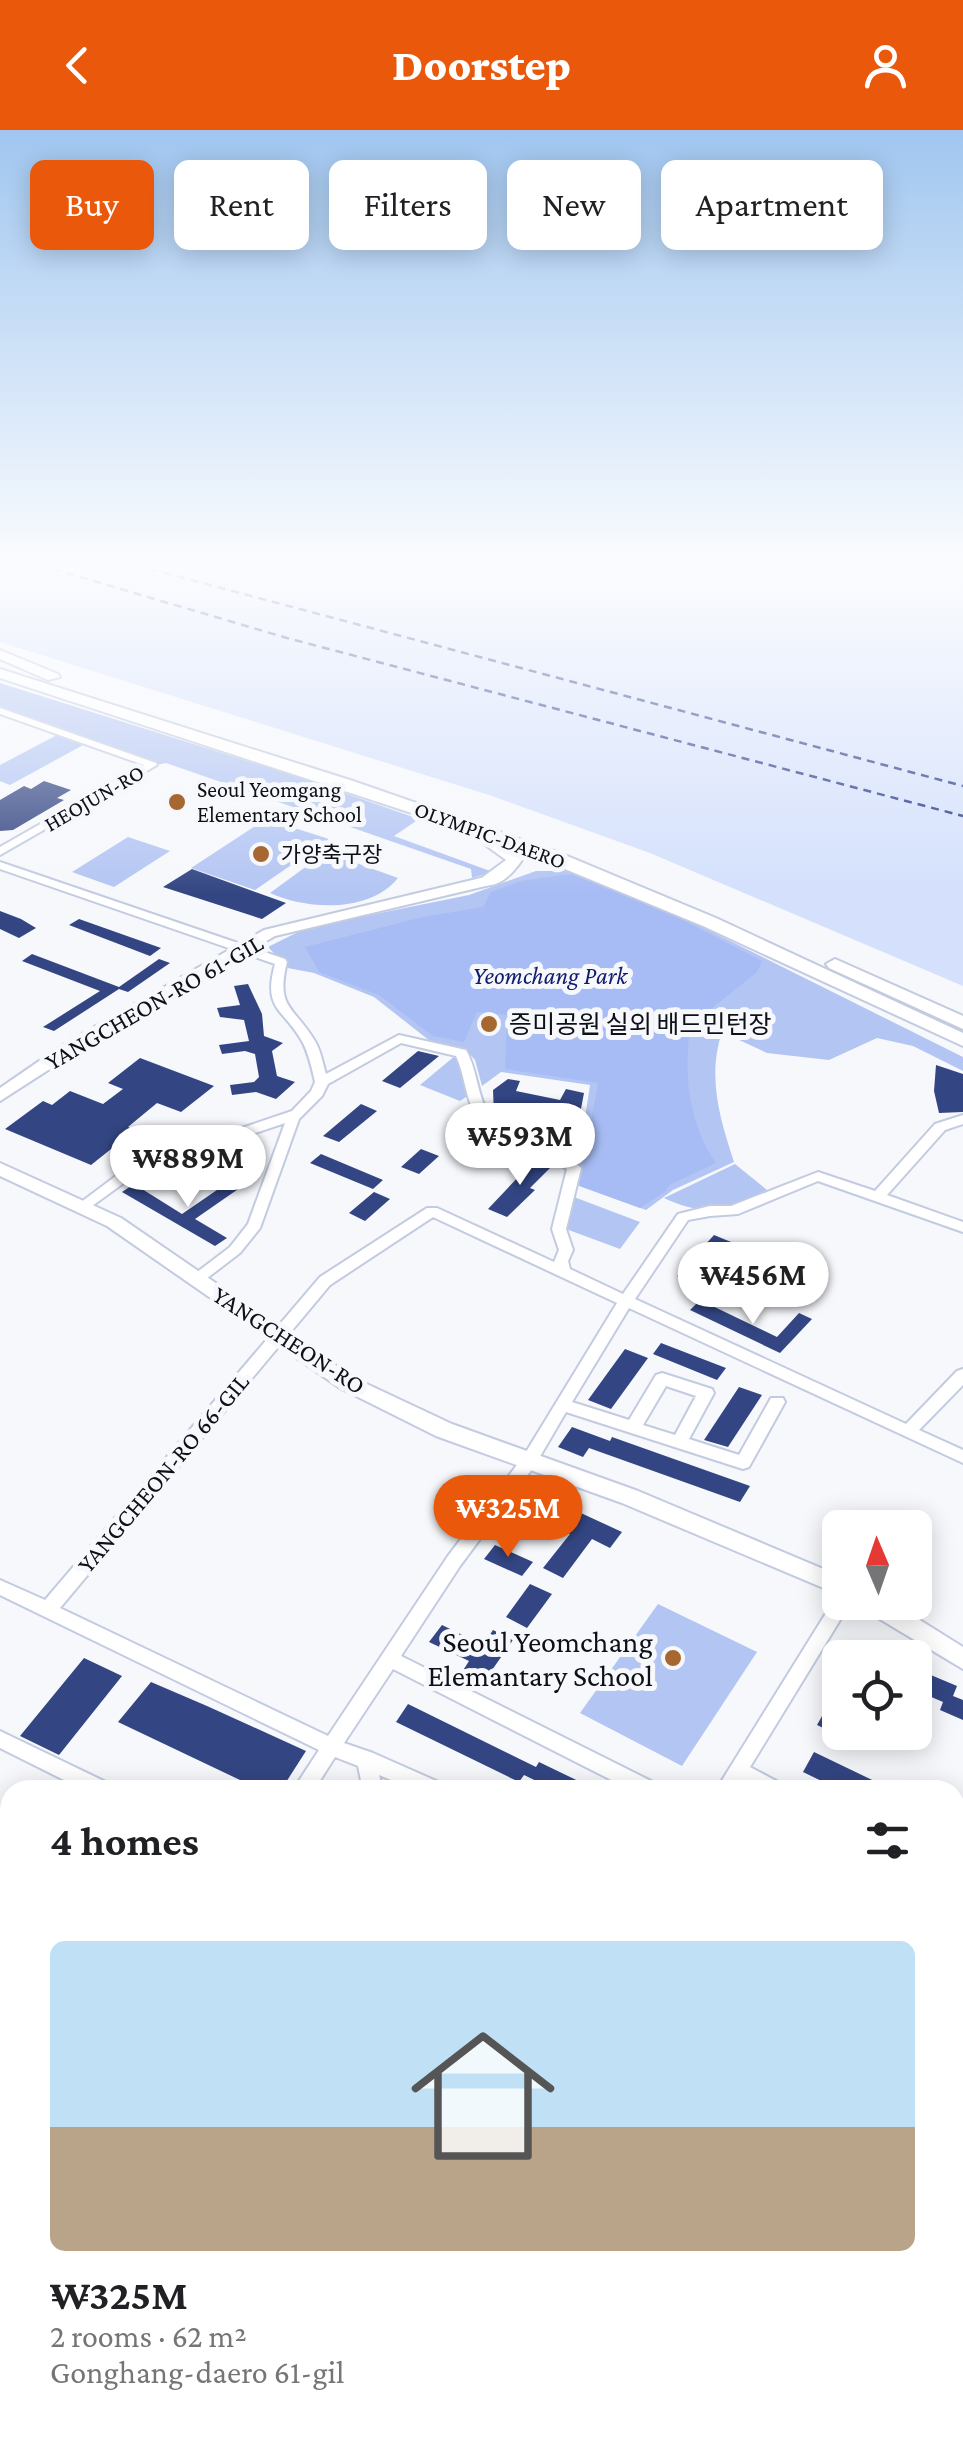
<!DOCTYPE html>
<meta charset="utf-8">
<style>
body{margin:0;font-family:"Crimson Pro","Noto Sans KR",serif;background:#f2f2f2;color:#202124;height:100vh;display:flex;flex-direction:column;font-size:38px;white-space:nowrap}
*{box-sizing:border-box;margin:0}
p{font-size:32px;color:#757577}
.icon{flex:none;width:55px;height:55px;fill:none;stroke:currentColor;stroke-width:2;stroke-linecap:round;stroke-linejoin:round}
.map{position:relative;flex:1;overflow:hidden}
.panel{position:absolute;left:0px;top:1650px;width:965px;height:672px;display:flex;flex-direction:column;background:#fff;border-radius:30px 30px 0 0;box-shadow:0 5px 25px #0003}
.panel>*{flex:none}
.hud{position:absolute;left:30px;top:30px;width:905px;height:90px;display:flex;gap:20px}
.needle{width:65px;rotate:358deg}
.fabs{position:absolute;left:822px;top:1380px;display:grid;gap:20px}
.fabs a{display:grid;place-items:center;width:110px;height:110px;border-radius:15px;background:#fff;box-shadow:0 5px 25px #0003;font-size:50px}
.price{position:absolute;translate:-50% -85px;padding:0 22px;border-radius:35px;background:#fff;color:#222;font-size:32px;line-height:65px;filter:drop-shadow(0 2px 5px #0008)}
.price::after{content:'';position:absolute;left:50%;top:60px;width:30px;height:22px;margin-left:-15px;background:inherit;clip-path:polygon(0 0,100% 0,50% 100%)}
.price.on{background:#ea580c;color:#fff}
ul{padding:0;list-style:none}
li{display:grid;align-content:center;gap:20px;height:530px;padding:0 50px}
li span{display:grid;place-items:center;height:310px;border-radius:15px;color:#555}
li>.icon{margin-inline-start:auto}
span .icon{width:180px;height:180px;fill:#fffc;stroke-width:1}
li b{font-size:42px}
h2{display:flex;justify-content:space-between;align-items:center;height:120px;padding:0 50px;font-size:42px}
.pill{padding:0 35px;border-radius:15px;background:#fff;box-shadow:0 5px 25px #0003;font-size:35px;line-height:90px}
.pill.on{background:#ea580c;color:#fff}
header{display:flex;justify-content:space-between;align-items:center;height:130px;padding:0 50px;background:#ea580c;color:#fff;font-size:45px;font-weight:800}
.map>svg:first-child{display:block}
.green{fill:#b3c5f3}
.forest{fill:#a7bcf4}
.water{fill:#d4e0fc}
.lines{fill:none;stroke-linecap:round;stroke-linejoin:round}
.ferry{stroke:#223583;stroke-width:2.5;stroke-dasharray:8 6;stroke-linecap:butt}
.building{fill:#334683}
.minor-casing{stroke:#c2cbe0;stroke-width:4}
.major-casing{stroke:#c2cbe0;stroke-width:4}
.highway-casing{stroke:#c2cbe0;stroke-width:4}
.minor{fill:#fff;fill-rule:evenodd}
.major{fill:#fff;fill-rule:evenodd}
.highway{fill:#fff;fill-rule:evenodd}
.poi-dot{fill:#a76730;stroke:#f6f8fc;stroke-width:4}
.labels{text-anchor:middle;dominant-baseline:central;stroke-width:10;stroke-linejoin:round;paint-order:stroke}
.far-poi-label{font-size:22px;fill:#0d1017;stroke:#f6f8fc;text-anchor:start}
.far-street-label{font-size:22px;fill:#0d1017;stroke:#f6f8fc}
.park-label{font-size:25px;font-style:italic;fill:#101c69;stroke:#f6f8fc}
.street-label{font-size:25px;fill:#0d1017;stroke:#f6f8fc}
.poi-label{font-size:25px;fill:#0d1017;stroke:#f6f8fc;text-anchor:start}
.near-poi-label{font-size:30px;fill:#0d1017;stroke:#f6f8fc;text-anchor:end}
</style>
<header><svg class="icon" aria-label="back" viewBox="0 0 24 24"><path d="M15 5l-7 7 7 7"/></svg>Doorstep<svg class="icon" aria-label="person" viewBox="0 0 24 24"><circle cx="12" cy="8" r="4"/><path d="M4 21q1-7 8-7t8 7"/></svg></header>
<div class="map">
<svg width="963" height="2322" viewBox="0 0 963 2322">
<rect width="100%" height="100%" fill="#f6f8fc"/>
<path class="green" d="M0,553L292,645L419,689L394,706L493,742L472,748L471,739L166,633L157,635L0,579Z
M57,605L85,614L10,655L0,651V635Z
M266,689L329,709L255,760L191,738Z
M128,707L170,721L114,757L72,742Z
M326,722L398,748C370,783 307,780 270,763Z
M536,741H571L672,782L963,927V941L913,916L877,908L829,930L767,923L722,902C707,947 720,989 734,1032L673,1060L646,1080L575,1054L590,955L501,942L482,956L475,930L467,921L430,911L374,867L314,843L288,838L268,817L306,798L469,765Z
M456,925L469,965L460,971L420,955Z
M735,1034L767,1060C727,1079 705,1088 664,1068Z
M574,1067L640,1092L620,1119L566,1099Z
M658,1474L757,1522L682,1636L580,1583Z"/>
<path class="forest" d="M571,744L670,783L762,831L757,842L691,895C683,941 688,993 716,1033L669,1055L665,1062L640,1078L579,1056L598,953L505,939L507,885L477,882L464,912L433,906L379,865L319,842L305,817L423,787L483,777L491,762L521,751Z"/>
<path class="water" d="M0,439H963V856L650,723L489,665L0,512Z"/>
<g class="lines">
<path class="ferry" d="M53,439L287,508L963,686
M150,439L963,656"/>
</g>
<path class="building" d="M44,651L71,660L57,668L64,670L13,700L0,701V670L24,656L31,659Z
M192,739L286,773L262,789L163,757Z
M0,781L21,789L36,798L19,808L0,799Z
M79,789L161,818L150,826L69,795Z
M32,824L119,857L159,829L170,833L128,862L119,859L54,901L43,897L100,861L22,831Z
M248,854L262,884L264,906L283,913L272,921L277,946L295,952L276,969L256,962L232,965L230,955L254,952L259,947L255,924L245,921L222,924L219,915L249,911L244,890L220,887L217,878L240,875L234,856Z
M418,921L439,926L400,958L382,951Z
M140,928L214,956L181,982L157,973L128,997L135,1000L91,1035L5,999L43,971L52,975L70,961L103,974L123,959L108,953Z
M936,935L963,944V982L939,983L934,961Z
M508,949L520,951L516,961L560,970L566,959L584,963L572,1026L512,1002L494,986L493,960Z
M361,974L377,981L339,1012L323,1006Z
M252,1013L263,1019L223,1045L212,1038Z
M421,1019L439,1026L419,1044L401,1037Z
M321,1024L383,1050L373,1059L310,1033Z
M536,1028L553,1035L530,1058L535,1060L507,1087L488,1079Z
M233,1049L244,1055L195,1089L227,1108L215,1116L122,1062L134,1054L182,1084Z
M374,1062L390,1069L365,1091L349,1083Z
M714,1105L731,1112L693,1154L677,1146Z
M700,1170L777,1207L799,1183L812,1189L780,1223L690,1180Z
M661,1213L726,1238L717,1250L653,1224Z
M625,1219L648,1228L611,1279L588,1270Z
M739,1257L762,1265L728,1317L704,1310Z
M572,1297L610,1311L612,1307L750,1356L740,1372L589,1318L583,1327L558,1317Z
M570,1378L622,1402L610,1418L592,1409L563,1448L543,1438L570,1404L555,1397Z
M495,1415L533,1432L522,1446L484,1429Z
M530,1454L552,1464L527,1498L506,1487Z
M442,1495L483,1515L493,1500L513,1510L483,1553L462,1542L469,1531L429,1512Z
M84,1528L122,1546L59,1625L20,1606Z
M915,1528L930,1534L926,1543L957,1556L953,1566L963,1570V1590L940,1580L943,1572L915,1560Z
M151,1552L207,1576L306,1621L281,1660H261L118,1592Z
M840,1554V1606L817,1595Z
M408,1574L536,1637L539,1632L597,1660H555L524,1645L519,1652L396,1592Z
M814,1622L893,1660H840L803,1642Z"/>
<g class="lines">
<g class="minor-casing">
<path id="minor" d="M0,578L156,633L157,635L0,725V717L144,635L0,584Z
M0,732L285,829L287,832C275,880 295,876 316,913C321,922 323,934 326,944L399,905L466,920C478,941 477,968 491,988C511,1018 556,1013 581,1038L566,1099L573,1120L568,1131L570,1139L623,1164L678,1084L710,1076H731L818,1042L875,1061L935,994L963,985V994L945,1000L887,1065L963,1092V1102L818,1051L738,1084L710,1086L688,1090L635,1169L906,1294L957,1241L963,1239V1255L919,1300L963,1320V1333L629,1178L572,1272L629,1290L656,1245L662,1243L712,1259L714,1263L689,1309L739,1325L771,1268H783L785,1272L749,1337L743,1339L566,1282L535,1335L460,1436L401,1526L657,1654L660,1660H631L393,1539L344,1613L373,1623L443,1654L446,1660H415L379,1645L383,1660H363L358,1636L335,1627L314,1660H293L319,1620L0,1465V1450L45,1470L320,1147L427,1078H437L554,1132L559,1120L552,1099L567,1039C535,1017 491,1019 473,980C465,963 464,943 456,926L401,913L328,954L322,966L299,989L260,1098L240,1123L202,1152H192L190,1149L192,1146L230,1117L248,1094L285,993L139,1042L88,1079H78L76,1076L129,1036L292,981L311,961L315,952C312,939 309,925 303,913C284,878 262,881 275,834L0,739ZM433,1087L617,1173L523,1327L448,1426L328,1606L60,1478L330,1155ZM666,1256L696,1266L675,1305L643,1295Z
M840,1466V1472H851L848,1477L750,1637L782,1654L785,1660H757L742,1652L737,1660H716L836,1467Z
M0,1601L110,1654L113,1660H84L0,1618Z
M955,1745L963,1748V1767L955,1764Z
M0,1751L10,1755V1774L0,1770Z
M955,1911L963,1915V1938L955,1934Z
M10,2104V2134L0,2139V2109Z
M0,2191L10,2196V2224L0,2220Z
M963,2208V2232L955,2233V2209Z
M955,2282L963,2286V2322H949L947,2312H955Z
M108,2312H141L145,2322H113Z
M374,2312H403L398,2322H370Z"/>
</g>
<g class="major-casing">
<path id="major" d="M489,746L497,751L494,754L275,806L73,924L0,971V958L61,916L264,800Z
M0,1033L121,1088L354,1248L452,1294L638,1361L840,1446V1465L622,1373L436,1306L340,1258L107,1096L0,1046Z
M859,1472H891L963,1517V1539L863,1479Z
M0,1935L10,1939V1971L0,1967Z
M0,1992L10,1996V2028L0,2024Z
M420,2312H462L466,2322H424Z
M528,2312H573L577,2322H532Z"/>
</g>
<g class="highway-casing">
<path id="highway" d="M0,520L58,544L60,547L48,550L0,529Z
M0,539L353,651L560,723L716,788L963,903V916L703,796L514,718L522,730C513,743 500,758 483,755V747L506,730L484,714L491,709L0,548Z
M835,829L963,886V899L829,838L826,834Z"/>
</g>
<use href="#minor" class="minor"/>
<use href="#major" class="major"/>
<use href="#highway" class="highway"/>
</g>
<linearGradient id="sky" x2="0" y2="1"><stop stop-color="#a0c6f0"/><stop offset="0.57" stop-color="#fbfcfe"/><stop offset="1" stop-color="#fbfcfe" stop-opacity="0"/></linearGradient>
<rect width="963" height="764" fill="url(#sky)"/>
<g class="poi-dot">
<circle cx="177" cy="672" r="10"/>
<circle cx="261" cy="724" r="10"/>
<circle cx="489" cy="894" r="10"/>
<circle cx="673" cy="1528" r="10"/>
</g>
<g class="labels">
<g class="far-poi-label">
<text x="197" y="659">Seoul Yeomgang<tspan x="197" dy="25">Elementary School</tspan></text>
<text x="281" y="724">가양축구장</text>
</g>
<g class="far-street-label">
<text transform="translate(94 668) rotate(-30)">HEOJUN-RO</text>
<text transform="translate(490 705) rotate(20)">OLYMPIC-DAERO</text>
</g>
<g class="park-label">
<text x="550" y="845">Yeomchang Park</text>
</g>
<g class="street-label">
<text transform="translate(154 872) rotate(-30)">YANGCHEON-RO 61-GIL</text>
<text transform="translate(289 1210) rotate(33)">YANGCHEON-RO</text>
<text transform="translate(163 1343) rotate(-50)">YANGCHEON-RO 66-GIL</text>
</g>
<g class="poi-label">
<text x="509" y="894">증미공원 실외 배드민턴장</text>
</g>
<g class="near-poi-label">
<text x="653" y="1511">Seoul Yeomchang<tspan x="653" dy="34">Elemantary School</tspan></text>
</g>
</g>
</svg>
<div class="fabs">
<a><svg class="needle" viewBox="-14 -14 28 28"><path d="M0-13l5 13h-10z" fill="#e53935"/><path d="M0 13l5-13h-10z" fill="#757577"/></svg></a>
<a><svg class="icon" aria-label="locate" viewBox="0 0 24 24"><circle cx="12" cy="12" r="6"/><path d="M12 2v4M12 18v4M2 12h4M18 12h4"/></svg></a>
</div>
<b class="price" style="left:520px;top:1058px">₩593M</b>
<b class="price" style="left:188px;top:1080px">₩889M</b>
<b class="price" style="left:753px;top:1197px">₩456M</b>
<b class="price on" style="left:508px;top:1430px">₩325M</b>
<div class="hud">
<a class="pill on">Buy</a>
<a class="pill">Rent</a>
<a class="pill">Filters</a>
<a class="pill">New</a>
<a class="pill">Apartment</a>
</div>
<section class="panel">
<h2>4 homes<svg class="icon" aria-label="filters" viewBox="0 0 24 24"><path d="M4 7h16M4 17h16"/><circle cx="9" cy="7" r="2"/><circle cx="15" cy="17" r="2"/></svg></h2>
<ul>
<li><span style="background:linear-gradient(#bfe0f5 60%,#b9a48a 0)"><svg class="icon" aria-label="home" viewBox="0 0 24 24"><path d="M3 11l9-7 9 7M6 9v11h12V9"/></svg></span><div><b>₩325M</b><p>2 rooms · 62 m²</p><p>Gonghang-daero 61-gil</p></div></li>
</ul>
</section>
</div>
